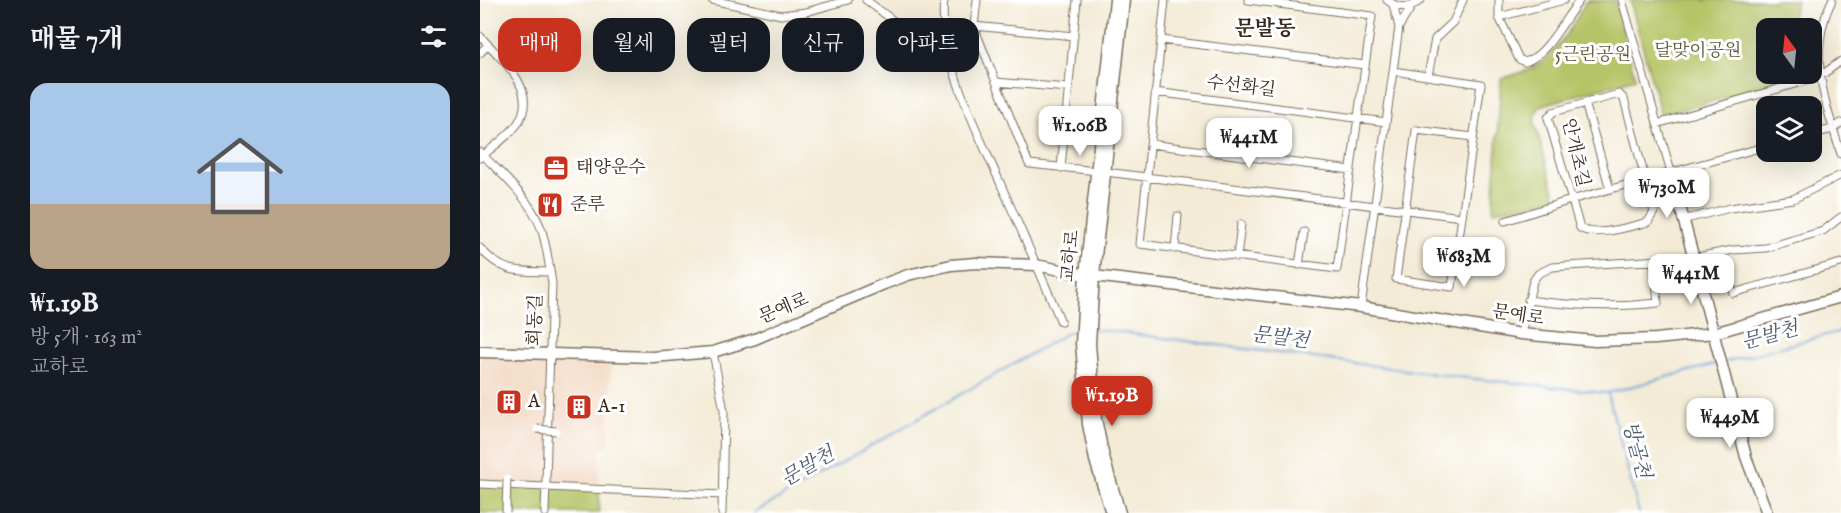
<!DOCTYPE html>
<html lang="ko">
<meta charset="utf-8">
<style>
body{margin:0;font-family:"IM FELL English","Noto Serif KR",serif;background:#20242c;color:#f1f3f6;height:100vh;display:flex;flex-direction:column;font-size:22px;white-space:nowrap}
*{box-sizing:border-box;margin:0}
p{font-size:20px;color:#9ea1a6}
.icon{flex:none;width:33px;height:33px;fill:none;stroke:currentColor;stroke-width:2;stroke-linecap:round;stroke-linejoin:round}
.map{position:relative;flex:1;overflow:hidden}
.sheet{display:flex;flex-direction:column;background:#171b24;width:480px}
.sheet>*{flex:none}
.hud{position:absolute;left:18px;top:18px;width:570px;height:54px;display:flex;gap:12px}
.needle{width:39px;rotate:345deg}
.fabs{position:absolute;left:1276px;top:18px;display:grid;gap:12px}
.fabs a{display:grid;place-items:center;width:66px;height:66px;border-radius:12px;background:#171b24;box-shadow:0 6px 24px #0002;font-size:30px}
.price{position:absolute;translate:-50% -51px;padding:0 14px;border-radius:12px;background:#fff;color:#222;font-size:20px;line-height:39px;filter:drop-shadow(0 2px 3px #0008)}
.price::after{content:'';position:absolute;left:50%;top:36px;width:18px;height:14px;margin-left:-9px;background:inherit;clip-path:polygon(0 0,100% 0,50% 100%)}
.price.selected{background:#c8321e;color:#fff}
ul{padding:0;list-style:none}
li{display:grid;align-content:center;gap:12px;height:318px;padding:0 30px}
li span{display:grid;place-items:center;height:186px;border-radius:18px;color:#555}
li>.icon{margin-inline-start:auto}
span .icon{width:108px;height:108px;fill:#fffc;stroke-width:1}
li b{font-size:26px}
h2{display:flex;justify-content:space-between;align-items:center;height:72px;padding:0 30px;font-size:26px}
.chip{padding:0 21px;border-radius:18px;background:#171b24;box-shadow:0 6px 24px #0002;font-size:21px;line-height:54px}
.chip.selected{background:#c8321e;color:#fff}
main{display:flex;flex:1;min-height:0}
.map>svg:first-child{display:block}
.built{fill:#f1d5bd}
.green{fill:#b5c466;stroke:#787742;stroke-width:1.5}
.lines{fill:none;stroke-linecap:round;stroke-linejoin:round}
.stream{stroke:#6a9dd5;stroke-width:2}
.street-casing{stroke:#7b6e5e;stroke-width:9}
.secondary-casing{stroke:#7b6e5e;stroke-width:13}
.street{stroke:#fff;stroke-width:7}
.secondary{stroke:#fff;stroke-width:10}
.street-bridge-casing{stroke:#7b6e5e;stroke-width:9;stroke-linecap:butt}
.street-bridge{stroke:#fff;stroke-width:7}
.labels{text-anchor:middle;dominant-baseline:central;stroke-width:6;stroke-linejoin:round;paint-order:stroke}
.park-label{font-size:18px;fill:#605834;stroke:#fff}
.street-label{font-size:18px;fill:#3b2a1e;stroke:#fff}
.poi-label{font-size:18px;fill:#3b2a1e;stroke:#fff;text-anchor:start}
.water-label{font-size:20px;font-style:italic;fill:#505e70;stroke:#fff}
.quarter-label{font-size:21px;font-weight:bold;fill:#3b2a1e;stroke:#fff}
</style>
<main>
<section class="sheet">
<h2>매물 7개<svg class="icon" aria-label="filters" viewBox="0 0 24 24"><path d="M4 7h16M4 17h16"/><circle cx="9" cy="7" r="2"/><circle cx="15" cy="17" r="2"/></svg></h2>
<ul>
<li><span style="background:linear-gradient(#a9c7e8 65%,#b9a48a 0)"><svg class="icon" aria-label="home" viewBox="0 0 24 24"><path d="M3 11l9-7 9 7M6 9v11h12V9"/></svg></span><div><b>₩1.19B</b><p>방 5개 · 163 m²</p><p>교하로</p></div></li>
</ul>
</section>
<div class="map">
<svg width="1361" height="513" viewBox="0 0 1361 513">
<rect width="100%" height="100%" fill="#fff"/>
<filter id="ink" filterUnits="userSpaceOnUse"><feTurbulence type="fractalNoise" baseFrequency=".0167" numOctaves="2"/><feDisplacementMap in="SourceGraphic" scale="12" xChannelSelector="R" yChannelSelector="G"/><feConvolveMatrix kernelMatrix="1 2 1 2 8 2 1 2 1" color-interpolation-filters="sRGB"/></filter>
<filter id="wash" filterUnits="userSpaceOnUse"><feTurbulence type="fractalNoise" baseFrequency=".008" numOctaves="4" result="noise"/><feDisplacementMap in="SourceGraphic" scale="24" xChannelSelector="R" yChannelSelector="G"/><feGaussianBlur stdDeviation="1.35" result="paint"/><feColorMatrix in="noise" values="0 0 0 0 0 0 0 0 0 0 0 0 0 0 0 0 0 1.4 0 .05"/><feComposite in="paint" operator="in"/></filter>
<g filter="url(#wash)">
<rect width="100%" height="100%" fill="#f3ebd6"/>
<path class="built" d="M0,352L131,358L129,444L119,451V513H0Z"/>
<path class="green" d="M1135,0L1155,78L1060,106L1056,113L1055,123L1076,199L1013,211L1021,79C1031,75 1043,73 1053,68C1077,54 1094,25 1106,1Z
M1150,0H1317L1309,28H1287V74H1309V81L1181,115Z
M0,484L119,488V513H0Z"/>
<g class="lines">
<path class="stream" d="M614,330H623L978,377L1127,393L1236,364
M1245,362L1361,331
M1128,394L1159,513
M274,513L589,332L599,331"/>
</g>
</g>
<g filter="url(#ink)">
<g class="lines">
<g class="street-casing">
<path id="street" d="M232,0L301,15L326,12L368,0
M386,0L455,52L469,53
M464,0C457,54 500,137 522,187C542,232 562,277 581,322
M497,0L494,26L496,32L549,164L617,171
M685,0L660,244L857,269L892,16L768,0
M907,0C918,9 930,9 941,0
M1084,0L1019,17L1039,59L1045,62C1067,56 1085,17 1100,0
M1142,0L1191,172
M1352,0C1326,53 1345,102 1361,154
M913,5L919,27L932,6
M1019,17V0
M494,26L594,36
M0,36C20,58 60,89 38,123C29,137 12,147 0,158
M681,40L885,65
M0,53L8,45
M913,71L1001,84L972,287L916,279L936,130L993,137
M948,76L955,39L973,22L983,0
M516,82L588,88
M675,92L906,122
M1139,94L1144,99L1174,212L1168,222C1151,226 1115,238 1100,228L1068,118L1073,112Z
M1105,103L1130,189
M1177,124L1339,77L1361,61
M1332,134L1353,129L1361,123
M670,144L871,170
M0,152C22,175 49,197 61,228C67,246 69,265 72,283L65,513
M581,168L597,0
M626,172L982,217
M1202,220L1250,208L1313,199L1361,175
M1025,221L1091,200L1287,146
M0,248C23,274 38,271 70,272
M695,249L698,216
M1241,252L1253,293L1361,263
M757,257L761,224
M819,265L824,232
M1048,300C1092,306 1134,308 1178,303L1174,261
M881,307L919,27
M1041,334L1053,281L1058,274L1072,267L1212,258L1253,250L1286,248L1343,231L1361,217
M233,352L244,411L242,513
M0,484L243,495"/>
</g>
<g class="secondary-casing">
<path id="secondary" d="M1191,172L1266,457L1287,513
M0,352L173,357L233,352L275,339L404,284L428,275L471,265L496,263L556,265L605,275L881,307L1041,334L1115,341L1176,339L1234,333L1361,297
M631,513L615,460L608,424L601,344L605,275L635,0
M640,513L624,458L616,419L610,344L614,275L644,0"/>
</g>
<use href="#street" class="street"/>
<use href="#secondary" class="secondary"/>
<g class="street-bridge-casing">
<path id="street-bridge" d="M57,429L76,431
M26,513L27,479"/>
</g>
<use href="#street-bridge" class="street-bridge"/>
</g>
</g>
<defs>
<g id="office-square" transform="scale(1.35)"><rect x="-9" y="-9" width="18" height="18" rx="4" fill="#c8321e" stroke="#fff"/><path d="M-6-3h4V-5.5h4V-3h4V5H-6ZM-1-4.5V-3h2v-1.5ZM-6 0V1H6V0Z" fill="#fff"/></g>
<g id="restaurant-square" transform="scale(1.35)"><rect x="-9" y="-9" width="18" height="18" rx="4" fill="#c8321e" stroke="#fff"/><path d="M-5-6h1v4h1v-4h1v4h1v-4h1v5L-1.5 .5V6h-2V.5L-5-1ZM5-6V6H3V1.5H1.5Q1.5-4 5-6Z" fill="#fff"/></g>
<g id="building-square" transform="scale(1.35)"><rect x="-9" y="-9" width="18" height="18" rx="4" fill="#c8321e" stroke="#fff"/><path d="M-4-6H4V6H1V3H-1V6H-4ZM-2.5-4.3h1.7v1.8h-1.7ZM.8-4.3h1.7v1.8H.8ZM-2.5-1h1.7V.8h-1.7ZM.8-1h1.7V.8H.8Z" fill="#fff"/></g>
</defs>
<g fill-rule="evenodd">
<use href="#office-square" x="76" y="168"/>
<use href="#restaurant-square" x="70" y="205"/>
<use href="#building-square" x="29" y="402"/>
<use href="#building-square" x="99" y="407"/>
</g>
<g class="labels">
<g class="park-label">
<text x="1218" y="51">달맞이공원</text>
<text x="1113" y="55">5근린공원</text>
</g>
<g class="street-label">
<text transform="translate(761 87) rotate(7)">수선화길</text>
<text transform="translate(1095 153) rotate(77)">안개초길</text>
<text transform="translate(591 256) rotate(-84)">교하로</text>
<text transform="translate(304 309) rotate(-23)">문예로</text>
<text transform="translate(1038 316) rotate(9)">문예로</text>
<text transform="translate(56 320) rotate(-88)">회동길</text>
</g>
<g class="poi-label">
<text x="96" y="168">태양운수</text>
<text x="90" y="205">준루</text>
<text x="48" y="402">A</text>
<text x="118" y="407">A-1</text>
</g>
<g class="water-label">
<text transform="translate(1290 336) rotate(-15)">문발천</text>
<text transform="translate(800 338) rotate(7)">문발천</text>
<text transform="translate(1156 450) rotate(75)">방골천</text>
<text transform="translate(328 467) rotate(-30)">문발천</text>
</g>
<g class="quarter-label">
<text x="785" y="29">문발동</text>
</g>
</g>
</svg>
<div class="fabs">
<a><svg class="needle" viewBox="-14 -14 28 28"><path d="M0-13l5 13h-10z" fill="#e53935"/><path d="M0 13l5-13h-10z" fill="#9ea1a6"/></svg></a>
<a><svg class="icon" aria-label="layers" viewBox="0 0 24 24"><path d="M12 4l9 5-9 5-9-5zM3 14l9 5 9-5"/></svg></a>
</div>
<b class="price" style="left:600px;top:157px">₩1.06B</b>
<b class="price" style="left:769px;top:169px">₩441M</b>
<b class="price" style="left:1187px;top:219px">₩730M</b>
<b class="price" style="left:984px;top:288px">₩683M</b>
<b class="price" style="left:1211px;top:305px">₩441M</b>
<b class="price selected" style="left:632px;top:427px">₩1.19B</b>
<b class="price" style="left:1250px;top:449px">₩449M</b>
<div class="hud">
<a class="chip selected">매매</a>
<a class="chip">월세</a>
<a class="chip">필터</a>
<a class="chip">신규</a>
<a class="chip">아파트</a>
</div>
</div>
</main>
